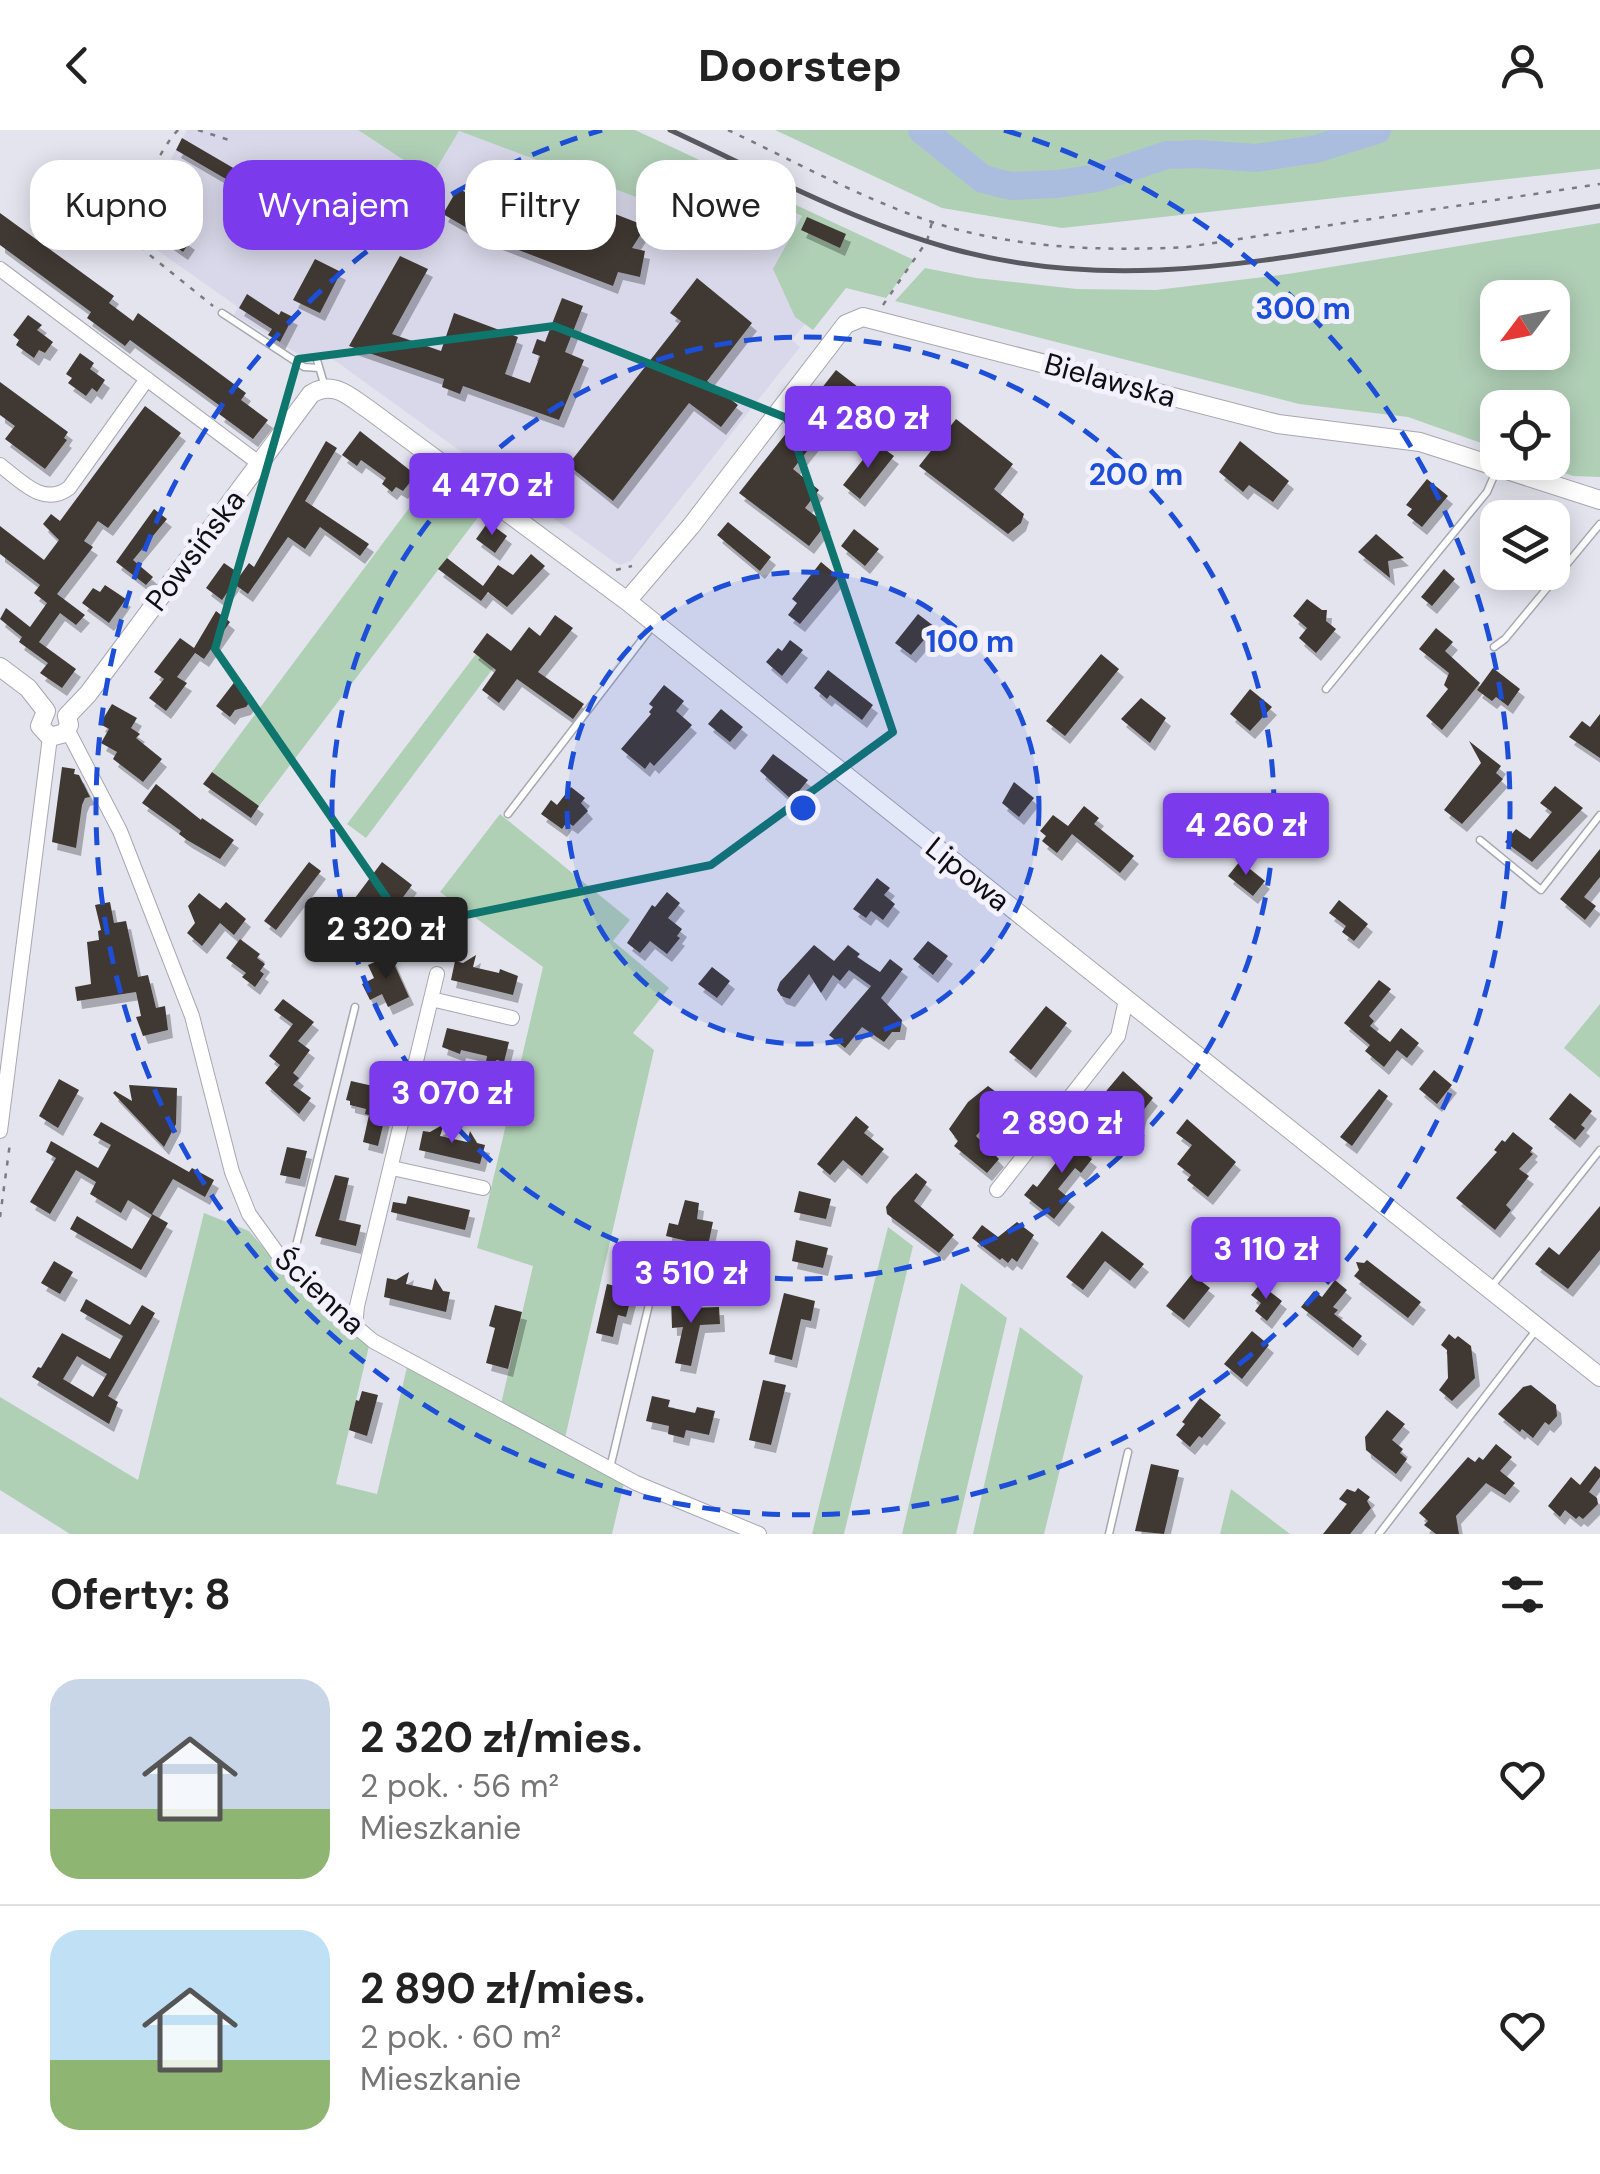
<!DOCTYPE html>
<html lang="pl">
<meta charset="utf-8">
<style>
body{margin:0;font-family:"DM Sans",sans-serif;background:#f2f2f2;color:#222;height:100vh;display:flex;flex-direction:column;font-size:38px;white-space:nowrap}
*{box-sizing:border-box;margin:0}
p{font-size:32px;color:#767676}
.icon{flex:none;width:55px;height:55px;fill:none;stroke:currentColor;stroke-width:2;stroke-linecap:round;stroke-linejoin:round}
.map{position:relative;height:1404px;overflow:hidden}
.drawer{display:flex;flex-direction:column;background:#fff;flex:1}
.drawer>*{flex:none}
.guide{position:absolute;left:30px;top:30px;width:1000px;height:90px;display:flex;gap:20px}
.needle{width:65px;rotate:238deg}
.tools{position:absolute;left:1480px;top:150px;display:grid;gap:20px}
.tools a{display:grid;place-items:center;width:90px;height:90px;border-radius:20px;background:#fff;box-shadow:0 5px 25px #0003;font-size:50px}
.price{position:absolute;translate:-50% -85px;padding:0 22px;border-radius:10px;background:#7c3aed;color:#fff;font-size:32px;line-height:65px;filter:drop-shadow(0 2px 5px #0008)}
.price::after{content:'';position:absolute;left:50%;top:60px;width:30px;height:22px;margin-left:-15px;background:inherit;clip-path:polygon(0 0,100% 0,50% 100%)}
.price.selected{background:#222;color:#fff}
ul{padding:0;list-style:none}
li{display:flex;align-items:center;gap:30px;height:250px;padding:0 50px}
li+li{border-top:2px solid #e0e0e0}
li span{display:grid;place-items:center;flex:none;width:280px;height:200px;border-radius:30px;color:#555}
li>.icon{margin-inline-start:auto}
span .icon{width:120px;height:120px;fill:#fffc;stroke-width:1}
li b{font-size:42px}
h2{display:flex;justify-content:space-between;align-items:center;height:120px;padding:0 50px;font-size:42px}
.pill{padding:0 35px;border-radius:30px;background:#fff;box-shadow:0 5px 25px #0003;font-size:35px;line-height:90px}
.pill.selected{background:#7c3aed;color:#fff}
header{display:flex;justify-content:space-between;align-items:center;height:130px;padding:0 50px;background:#fff;font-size:45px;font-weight:700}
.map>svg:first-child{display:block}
.built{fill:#d8d8ea}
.green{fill:#b0d0b6;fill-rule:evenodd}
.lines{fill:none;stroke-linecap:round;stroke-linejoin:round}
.river{stroke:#aabdde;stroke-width:28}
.building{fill:#403932;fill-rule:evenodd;filter:url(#shadow)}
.service-casing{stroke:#a7a7b1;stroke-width:9}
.minor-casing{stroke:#a7a7b1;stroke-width:16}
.tertiary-casing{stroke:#a7a7b1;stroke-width:20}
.path{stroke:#7a7a81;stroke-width:2.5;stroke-dasharray:5 8;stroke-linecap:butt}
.service{stroke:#fff;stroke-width:6}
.minor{stroke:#fff;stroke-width:14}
.tertiary{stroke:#fff;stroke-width:18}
.rail{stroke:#59595f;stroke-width:5}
.marked{fill:none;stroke:#0f766e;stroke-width:8;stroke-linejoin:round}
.ring{fill:none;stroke:#1d4ed8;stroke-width:5;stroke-dasharray:18 12}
.labels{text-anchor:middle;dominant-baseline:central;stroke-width:10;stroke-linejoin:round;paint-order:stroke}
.street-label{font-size:30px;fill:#0f0f12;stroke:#f2f1fd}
.centre{fill:#1d4ed8;stroke:#f2f1fd;stroke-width:5}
.ring-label{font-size:30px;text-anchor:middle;font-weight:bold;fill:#1d4ed8;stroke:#f2f1fd;stroke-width:10;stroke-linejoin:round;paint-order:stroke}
</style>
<header><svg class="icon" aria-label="back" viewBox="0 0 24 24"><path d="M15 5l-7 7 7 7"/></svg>Doorstep<svg class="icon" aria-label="person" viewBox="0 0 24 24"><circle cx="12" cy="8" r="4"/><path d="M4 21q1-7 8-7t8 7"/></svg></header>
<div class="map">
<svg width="1600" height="1404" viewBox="0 0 1600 1404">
<defs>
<filter id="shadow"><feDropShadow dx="5" dy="8" stdDeviation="0" flood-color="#0004"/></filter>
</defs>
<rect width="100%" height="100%" fill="#e4e4ef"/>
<path class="built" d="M187,0H358L431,48L459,1L681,83L689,73L701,78L718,49L803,87L795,187L805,194L792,210L800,217L631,431L620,435L614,432L330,227L310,231L234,185L238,177L147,113L144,95L185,39L171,29Z"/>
<path class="green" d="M358,0H635L914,130L886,168L846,158L813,200L795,187L773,139L802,86L719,50L701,78L690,73L682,84L459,1L431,48Z
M775,0H1600V39L1062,98L942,78Z
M1600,93V347L1573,346L1535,333L1552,332V278H1498L1497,329L1489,326L1487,315L1408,287L1299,274L895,171L925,138L976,148L1077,159L1156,160L1288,144ZM1498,168H1552V222H1498Z
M436,342L485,378L259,676L212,642Z
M476,524L494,537L366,708L347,694Z
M500,684L630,790L613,811L669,858L633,903L654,920L565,1308L501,1274L533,1136L477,1118L543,837L440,762Z
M1600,874V948L1564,918Z
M204,1083L249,1101L309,1170L369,1216L336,1354L377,1364L407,1237L624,1353L612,1404H70L0,1360V1267L138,1350Z
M888,1097L913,1116L844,1404H812Z
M961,1153L1007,1188L956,1404H902Z
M1020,1197L1083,1246L1044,1404H973Z
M1231,1359L1290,1404H1220Z"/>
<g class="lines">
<path class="river" d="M922,0L983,49L1011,56L1057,54L1097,48L1167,25L1199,24L1256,28L1316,19L1377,0"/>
</g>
<path class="building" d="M182,8L281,66L274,77L176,20Z
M499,39L646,96L632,118L645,121L640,147L618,142L613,156L479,105L443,84L458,58L491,77Z
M0,83L114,166L109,173L133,191L138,183L246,263L241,270L268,290L253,309L219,284L223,278L130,210L125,216L87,188L91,182L0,115Z
M151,85L190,112L183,122L144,95Z
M807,87L846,104L840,118L801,100Z
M400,126L428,139L392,204L441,221L454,183L518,207L505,244L530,253L540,226L532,223L537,209L545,212L562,168L583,176L565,222L584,230L559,290L463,256L460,264L442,257L444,249L349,216Z
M315,129L341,142L320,183L293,170Z
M697,148L752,193L707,251L738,275L721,297L689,273L613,371L568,335L681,191L670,183Z
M247,164L279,185L281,181L293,187L280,212L268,205L272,199L239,178Z
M28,185L42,195L37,200L53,212L45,223L39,220L34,228L16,215L19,210L13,205Z
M80,223L94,233L90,239L105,250L97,262L92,258L86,266L68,253L72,248L66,244Z
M836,240L858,257L793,339L819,360L805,378L826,394L809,416L739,363Z
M0,252L68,302L64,308L67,310L45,339L5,309L15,296L0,285Z
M145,276L181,303L108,398L98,391L84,411L93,417L57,464L85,485L76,495L60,483L39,512L76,539L62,558L40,543L48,533L19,512L22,507L0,489L6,478L30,497L47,473L34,463L40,455L0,424V396L44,430L59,410L43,394L51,384L60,391Z
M956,289L1013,334L994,359L1024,384L1021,393L1008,404L919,336Z
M360,301L416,345L403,361L396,357L392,362L382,354L386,348L361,330L357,336L342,325Z
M326,311L337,318L305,371L369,414L360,426L320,397L305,419L288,407L248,464L234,454L249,433L254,437Z
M1240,311L1289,351L1273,372L1249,355L1243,362L1219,342Z
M876,313L894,326L860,369L843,355Z
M1427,349L1448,366L1422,397L1407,385L1412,379L1406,375Z
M154,379L167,389L133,430L153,447L146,455L116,432Z
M488,392L507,406L495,423L476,409Z
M728,392L771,427L760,441L717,405Z
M854,399L879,419L865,436L841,416Z
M1376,404L1404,428L1388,431L1390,448L1358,422Z
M531,424L545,436L507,477L488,462L481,471L438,439L447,428L483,456L498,435L513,445Z
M821,432L839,447L800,494L788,485L797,473L792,469Z
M224,433L240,444L222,470L206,458Z
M1444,439L1455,449L1432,476L1421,467Z
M105,455L126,469L109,493L82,473L93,458L100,462Z
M1307,469L1322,480H1327L1326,491L1336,499L1316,523L1299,508L1307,498L1293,486Z
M216,481L230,492L204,529L195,523L177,547L187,553L166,581L149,568L164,549L154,542L180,508L194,518Z
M918,484L935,497L911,525L895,513Z
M555,485L573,498L538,542L584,574L573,589L517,549L499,573L482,560L496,540L473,522L487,503L511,521L529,497L540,506Z
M1436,498L1453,512L1445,521L1480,553L1442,600L1426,586L1448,559L1444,555L1449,543L1419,519Z
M790,510L803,520L782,546L766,532L778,518L782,521Z
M1101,524L1119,539L1065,606L1046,591Z
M1493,538L1520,559L1508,576L1496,567L1492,571L1477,560Z
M828,540L873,575L862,590L830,565L827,569L814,558Z
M236,550L247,558L243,563L252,569L246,577L235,580L230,587L216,576Z
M664,555L684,571L676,581L692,595L654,636L650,632L645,639L621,619L651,584L649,582L653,577L649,574Z
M1250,559L1272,577L1250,601L1230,584Z
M1141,568L1166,588L1150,613L1121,589Z
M112,574L137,588L131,598L140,604L136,608L162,629L143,652L113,629L117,622L101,613L109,599L100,594Z
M721,579L743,597L730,612L708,594Z
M1600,584V628L1569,607L1582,591L1590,597Z
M1469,611L1501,636L1496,643L1503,649L1462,694L1444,680L1481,633Z
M773,624L808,650L792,670L760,641Z
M62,637L75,639L74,644L79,645L90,667L85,668L82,675L76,718L52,712Z
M212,642L259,676L251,688L203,654Z
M1014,652L1034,668L1019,687L1002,673Z
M156,654L201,690L202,688L234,710L220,729L187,710L179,704L181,701L142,673Z
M1555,656L1583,678L1532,732L1505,712L1516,699L1530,709L1552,682L1540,673Z
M571,657L585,668L581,673L588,681L573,696L567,692L562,699L541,684L551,670L557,675Z
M1084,676L1099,688L1094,694L1134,726L1120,743L1072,704L1057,723L1042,711L1046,706L1040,701L1053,685L1068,696Z
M1600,719V747L1584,767L1596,776L1585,790L1560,769Z
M1240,731L1265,751L1253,766L1228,746Z
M309,732L321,741L276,800L264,791Z
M382,732L412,755L392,782L378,772L363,793L346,780Z
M877,748L890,758L884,765L895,774L883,790L871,781L866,788L853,779Z
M667,762L680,773L668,788L682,799L677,806L680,808L667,824L650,811L640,823L627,813L652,775L655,777Z
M199,763L220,779L226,772L246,789L234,805L220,793L202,816L187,803L195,793L188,776Z
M1339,770L1368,794L1354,811L1342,802L1346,796L1329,783Z
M110,772L114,793L126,791L138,847L148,845L156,878L165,876L168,900L143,906L136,887L141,886L136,862L77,871L75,857L91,854L87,812L99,810L98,801L101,800L95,775Z
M240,809L260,824L257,828L265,834L260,841L264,844L255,857L242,847L246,843L226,828Z
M928,811L948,826L933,845L913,829Z
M814,815L834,831L848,815L860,824L857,827L880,842L890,829L903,839L881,868L902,890L900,902H892L884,912L862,897L845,918L829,905L871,856L849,840L840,851L833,845L821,863L809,844L790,869L781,866L777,860L780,852Z
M390,825L409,867L388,877L382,864L370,870L362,854L374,848L368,835Z
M476,825L473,837L499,843L500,839L518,846L513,865L451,850L455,831L463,833Z
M712,837L730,851L717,868L698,854Z
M1379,850L1391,859L1369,886L1374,891L1370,896L1390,912L1401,898L1419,913L1407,928L1397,920L1384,937L1365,921L1370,915L1344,893Z
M283,869L314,892L298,911L310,920L293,943L299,948L293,955L311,968L299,984L265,953L280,935L269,926L293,894L274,880Z
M1046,876L1067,893L1031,940L1009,922Z
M447,898L509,912L504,932L497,930L485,938L487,926L461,920L460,924L442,917Z
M1434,940L1452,955L1437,974L1419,959Z
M1123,941L1153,968L1142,982L1138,996L1122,1008L1111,999L1114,995L1095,980L1104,968L1102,966Z
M59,949L79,960L58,998L39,986Z
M351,951L373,956L371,965L389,970L378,1016L363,1012L369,985L365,984L366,979L350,975V971L346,970Z
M129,955L177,958L176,994L164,1017L113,963L115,961L132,971Z
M988,956L1000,965L980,990L986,994L976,1006L999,1029L987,1043L954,1016L958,1011L949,999L968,972Z
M1379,959L1388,966L1352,1016L1340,1007Z
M1570,963L1592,981L1581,995L1585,998L1575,1010L1549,989Z
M856,986L869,997L864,1003L884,1019L862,1046L843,1030L830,1045L817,1034Z
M1187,989L1236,1032L1208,1067L1187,1050L1191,1045L1177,1034L1192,1015L1176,1003Z
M101,992L189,1042L192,1038L214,1050L205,1067L173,1049L152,1084L168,1093L141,1140L70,1099L77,1086L132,1119L152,1085L128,1070L121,1083L90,1064L96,1052L76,1040L50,1084L30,1072L56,1028L46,1022L51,1011L98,1038L111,1015L93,1005Z
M444,994L440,1006L467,1012L470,1001L477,1013L485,1015L480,1034L419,1020L423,1001L430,1002Z
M1091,995L1100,1002L1084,1023L1092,1029L1081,1043L1075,1038L1058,1059L1070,1069L1054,1089L1024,1065L1033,1054L1037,1057L1071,1013L1075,1015Z
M1513,1002L1533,1018L1530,1022L1533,1024L1519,1039L1529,1046L1506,1075L1511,1080L1495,1100L1456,1068L1497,1022L1494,1020L1502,1010L1505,1012Z
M287,1017L307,1021L300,1049L280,1045Z
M916,1043L927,1052L914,1071L954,1105L939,1123L887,1084L886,1077L893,1067Z
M335,1045L349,1048L339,1090L361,1095L356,1116L315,1106Z
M799,1061L831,1069L826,1089L794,1082Z
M408,1066L470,1080L465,1100L391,1082L393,1072L406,1074Z
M685,1070L699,1073L697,1089L713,1092L709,1111L715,1112L708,1144L692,1141L696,1123L691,1112L666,1106L669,1093L678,1095Z
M1600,1076V1120L1568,1159L1535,1134L1549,1117L1559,1125Z
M1017,1092L1034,1105L1017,1132L1012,1128L1008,1133L1002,1128L1000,1130L972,1108L982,1095L998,1107Z
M1234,1100L1248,1111L1225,1140L1206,1125L1224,1104L1228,1107Z
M1102,1101L1144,1134L1130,1151L1105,1131L1083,1160L1066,1147Z
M796,1110L828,1118L823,1138L792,1131Z
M1367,1130L1421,1172L1408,1188L1354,1146L1359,1140L1356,1132L1364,1133Z
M54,1131L73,1142L60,1164L41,1153Z
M409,1142L406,1154L432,1160L435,1148L443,1161L450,1162L446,1182L384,1167L387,1148L396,1150Z
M1192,1144L1210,1158L1184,1190L1166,1176Z
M1335,1150L1347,1160L1333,1177L1338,1180L1334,1184L1362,1206L1353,1218L1301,1177L1314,1161L1322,1167Z
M607,1154L633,1160L626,1187L618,1185L613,1207L596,1203Z
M1260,1154L1282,1171L1267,1191L1255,1181L1261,1173L1251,1165Z
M784,1163L815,1171L811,1191L801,1189L792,1230L769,1224Z
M688,1168L689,1178L719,1177L720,1194L700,1195L691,1236L675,1233L683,1197L672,1198L671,1169Z
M86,1169L130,1195L142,1175L155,1183L108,1266L118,1272L109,1294L32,1247L38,1237L41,1238L62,1203L110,1229L123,1206L80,1181ZM77,1226L107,1244L93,1267L63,1249Z
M495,1175L522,1182L508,1239L486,1233L495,1198L489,1196Z
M1252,1201L1269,1215L1242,1249L1224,1234Z
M1449,1204L1455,1209L1458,1206L1471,1216L1475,1248L1452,1271L1439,1260L1448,1248L1447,1220L1441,1215Z
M763,1250L786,1255L771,1315L749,1310Z
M1531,1255L1556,1275L1557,1286L1549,1295L1545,1292L1533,1308L1522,1299L1520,1302L1498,1284L1523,1257Z
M362,1261L378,1265L367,1306L349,1300L356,1270L359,1271Z
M652,1266L670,1270L668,1277L682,1280L695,1283L697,1277L715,1281L709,1305L686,1300L684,1308L668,1304L669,1296L646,1291Z
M1200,1268L1221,1285L1202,1308L1199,1306L1190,1317L1176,1305L1185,1294L1182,1292Z
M1387,1280L1405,1294L1392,1310L1403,1319L1400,1323L1407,1329L1396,1344L1366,1320L1365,1307Z
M1496,1314L1512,1327L1500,1341L1515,1353L1505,1365L1486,1353L1456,1386L1459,1404H1436L1424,1395L1428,1391L1419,1383L1468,1327L1475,1332L1479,1327L1483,1330Z
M1151,1334L1179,1340L1164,1404L1135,1401Z
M1595,1336L1600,1340V1347L1589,1362L1597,1368L1598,1374L1583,1389L1579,1386L1576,1389L1565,1380L1560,1387L1548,1376L1571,1347L1580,1355Z
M1358,1358L1370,1367L1367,1371L1371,1378L1350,1404H1323L1347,1374L1339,1369L1347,1359L1355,1362Z"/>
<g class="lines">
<g class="service-casing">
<path id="service" d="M222,183L304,237L319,238
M317,230L325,257
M1494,517L1505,509L1600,394
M1326,559L1487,362L1497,339
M508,684L654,494
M1480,710L1541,760L1600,685
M290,1140L355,877
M1492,1156L1600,1020
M610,1338L656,1145
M1109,1404L1128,1322
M1379,1404L1537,1199"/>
</g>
<g class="minor-casing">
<path id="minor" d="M0,139L260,334
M0,335C21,351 43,377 69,358L147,249
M67,599L120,701L192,886L232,1042L249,1084L290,1141L373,1211L636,1353L759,1404
M431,869L512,888
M0,1001L50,607
M392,1038L483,1058
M997,1060L1118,906L1126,870
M355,1197L357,1176L437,844"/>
</g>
<g class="tertiary-casing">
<path id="tertiary" d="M627,471L691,396L846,194L863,187L1278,294L1420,312L1600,370
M0,537L28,558L46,581
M46,581L40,596L50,607L65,603L69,595L67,586
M67,586L88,564L311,264C333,250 349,266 368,279L627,471L1600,1247"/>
</g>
<path class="path" d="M178,0C159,19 134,77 132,105L146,122L213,176
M198,0L229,10
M728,0C800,34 883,80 959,100C1035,119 1110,121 1187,117L1600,54
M883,175L927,111L932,92
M616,440L632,436
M0,1087L10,1013"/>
<use href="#service" class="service"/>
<use href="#minor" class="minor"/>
<use href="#tertiary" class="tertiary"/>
<path class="rail" d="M670,0C761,42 852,91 949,118C1093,158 1225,138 1369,114C1446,101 1523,88 1600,76"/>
</g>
<path class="marked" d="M554,196L787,288L893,602L711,735L407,797L215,519L298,229Z"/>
<circle cx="803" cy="678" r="236" fill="#1d4ed8" fill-opacity=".12"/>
<g class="ring">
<circle cx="803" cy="678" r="236"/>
<circle cx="803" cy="678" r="471"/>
<path d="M1004 0A707 707 0 1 1 602 0"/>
</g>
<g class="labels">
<g class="street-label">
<text transform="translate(1110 250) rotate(15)">Bielawska</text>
<text transform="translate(195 420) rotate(-53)">Powsińska</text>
<text transform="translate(968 744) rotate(39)">Lipowa</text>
<text transform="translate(320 1161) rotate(43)">Ścienna</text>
</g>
</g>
<circle cx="803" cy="678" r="15" class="centre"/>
<g class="ring-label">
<text x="1303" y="189">300 m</text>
<text x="1136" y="355">200 m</text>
<text x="970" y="522">100 m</text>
</g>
</svg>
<div class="tools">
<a><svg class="needle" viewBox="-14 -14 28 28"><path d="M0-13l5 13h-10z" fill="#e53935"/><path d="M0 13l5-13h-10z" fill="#767676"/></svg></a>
<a><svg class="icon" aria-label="locate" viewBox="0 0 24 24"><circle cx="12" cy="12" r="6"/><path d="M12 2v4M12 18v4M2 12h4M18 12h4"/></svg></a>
<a><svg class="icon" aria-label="layers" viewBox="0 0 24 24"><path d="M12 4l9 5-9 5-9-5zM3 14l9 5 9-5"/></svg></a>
</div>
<b class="price" style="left:868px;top:341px">4 280 zł</b>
<b class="price" style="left:492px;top:408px">4 470 zł</b>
<b class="price" style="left:1246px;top:748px">4 260 zł</b>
<b class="price selected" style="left:386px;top:852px">2 320 zł</b>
<b class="price" style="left:452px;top:1016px">3 070 zł</b>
<b class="price" style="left:1062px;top:1046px">2 890 zł</b>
<b class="price" style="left:1266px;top:1172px">3 110 zł</b>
<b class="price" style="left:691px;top:1196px">3 510 zł</b>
<div class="guide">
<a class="pill">Kupno</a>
<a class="pill selected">Wynajem</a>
<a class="pill">Filtry</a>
<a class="pill">Nowe</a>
</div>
</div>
<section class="drawer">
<h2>Oferty: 8<svg class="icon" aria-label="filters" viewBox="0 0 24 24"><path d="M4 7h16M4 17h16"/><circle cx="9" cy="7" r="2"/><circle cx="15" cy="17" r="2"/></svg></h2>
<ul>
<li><span style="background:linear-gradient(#c9d6e8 65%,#8fb573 0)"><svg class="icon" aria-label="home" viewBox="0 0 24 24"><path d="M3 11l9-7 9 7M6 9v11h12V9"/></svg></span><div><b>2 320 zł/mies.</b><p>2 pok. · 56 m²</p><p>Mieszkanie</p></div><svg class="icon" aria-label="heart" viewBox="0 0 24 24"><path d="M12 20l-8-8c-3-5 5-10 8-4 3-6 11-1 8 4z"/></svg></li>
<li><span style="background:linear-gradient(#bfe0f5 65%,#8fb573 0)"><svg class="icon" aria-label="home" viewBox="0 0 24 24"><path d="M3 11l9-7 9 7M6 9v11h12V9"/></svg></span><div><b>2 890 zł/mies.</b><p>2 pok. · 60 m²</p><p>Mieszkanie</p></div><svg class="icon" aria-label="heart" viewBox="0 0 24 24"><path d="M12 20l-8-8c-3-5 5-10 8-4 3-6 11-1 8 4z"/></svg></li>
</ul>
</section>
